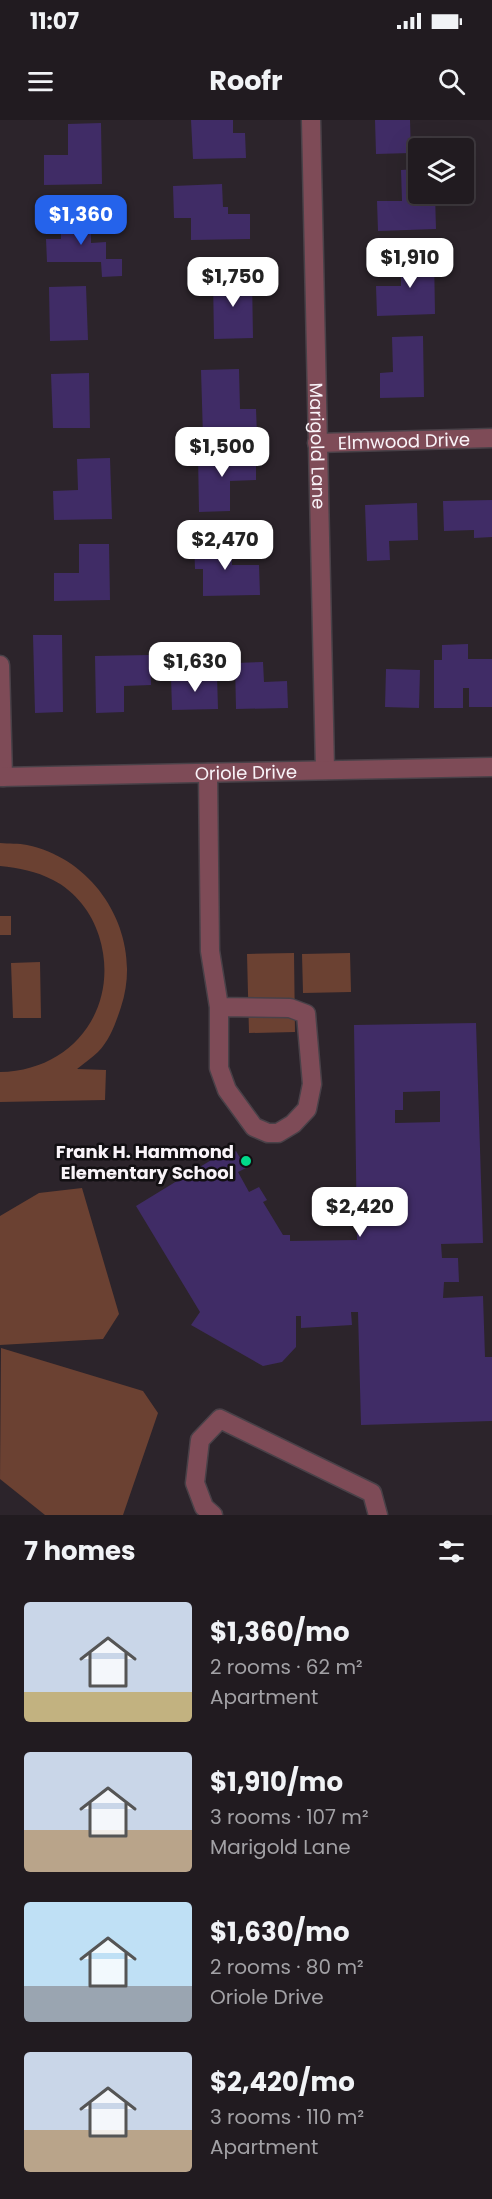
<!DOCTYPE html>
<meta charset="utf-8">
<style>
body{margin:0;font-family:Poppins,sans-serif;background:#292429;color:#f1f3f6;height:100vh;display:flex;flex-direction:column;font-size:22px;white-space:nowrap}
*{box-sizing:border-box;margin:0}
p{font-size:20px;color:#a2a1a5}
.icon{flex:none;width:33px;height:33px;fill:none;stroke:currentColor;stroke-width:2;stroke-linecap:round;stroke-linejoin:round}
.map{position:relative;height:1395px;overflow:hidden}
.drawer{display:flex;flex-direction:column;background:#211b20;flex:1}
.drawer>*{flex:none}
.buttons{position:absolute;left:408px;top:18px;display:grid;gap:12px}
.buttons a{display:grid;place-items:center;width:66px;height:66px;border-radius:6px;background:#211b20;box-shadow:0 6px 24px #0002,0 0 0 2px #3e393e;font-size:30px}
.price{position:absolute;translate:-50% -51px;padding:0 14px;border-radius:12px;background:#fff;color:#222;font-size:20px;line-height:39px;filter:drop-shadow(0 2px 3px #0008)}
.price::after{content:'';position:absolute;left:50%;top:36px;width:18px;height:14px;margin-left:-9px;background:inherit;clip-path:polygon(0 0,100% 0,50% 100%)}
.price.selected{background:#2563eb;color:#fff}
ul{padding:0;list-style:none}
li{display:flex;align-items:center;gap:18px;height:150px;padding:0 24px}
li span{display:grid;place-items:center;flex:none;width:168px;height:120px;border-radius:6px;color:#555}
li>.icon{margin-inline-start:auto}
span .icon{width:72px;height:72px;fill:#fffc;stroke-width:1}
li b{font-size:26px}
h2{display:flex;justify-content:space-between;align-items:center;height:72px;padding:0 24px;font-size:26px}
.status{display:flex;justify-content:space-between;align-items:center;height:42px;padding:0 30px;background:#211b20;direction:ltr}
.status svg{height:16px;fill:currentColor}
header{display:flex;justify-content:space-between;align-items:center;height:78px;padding:0 24px;background:#211b20;font-size:27px;font-weight:700}
.map>svg:first-child{display:block}
.pitch{fill:#6b4132}
.building{fill:#402c66;fill-rule:evenodd}
.lines{fill:none;stroke-linecap:round;stroke-linejoin:round}
.minor-casing{stroke:#494148;stroke-width:21}
.minor{stroke:#7e4b57;stroke-width:18}
.poi-dot{fill:#01d98b;stroke:#120f12;stroke-width:2}
.labels{text-anchor:middle;dominant-baseline:central;stroke-width:5;stroke-linejoin:round;paint-order:stroke}
.street-label{font-size:18px;fill:#f9f3f8;stroke:#120f12}
.poi-label{font-size:18px;font-weight:bold;fill:#f9f3f8;stroke:#120f12;text-anchor:end}
</style>
<div class="status"><b>11:07</b><svg viewBox="0 0 49 12"><path d="M0 12V9h3v3zM5 12V6h3v6zM10 12V3h3v9zM15 12V0h3v12zM26 1h20v11H26zM47 4h2v5h-2z"/></svg></div>
<header><svg class="icon" aria-label="menu" viewBox="0 0 24 24"><path d="M4 6h16M4 12h16M4 18h16"/></svg>Roofr<svg class="icon" aria-label="search" viewBox="0 0 24 24"><circle cx="10" cy="10" r="6"/><path d="M15 15l6 6"/></svg></header>
<div class="map">
<svg width="492" height="1395" viewBox="0 0 492 1395">
<rect width="100%" height="100%" fill="#2c242b"/>
<path class="pitch" d="M0,723C9,724 19,723 27,725C99,740 144,818 121,887C116,902 110,920 98,932C92,938 84,943 77,949L106,950L105,980L0,982V952C74,951 121,886 99,816C92,793 75,771 53,760C36,751 19,748 0,746Z
M0,796H11V815H0Z
M294,833L295,912L249,913L247,834Z
M350,833L351,872L303,873L302,834Z
M40,842L41,898H13L11,843Z
M82,1068L119,1194L103,1219L0,1225V1096L39,1073Z
M1,1228L143,1271L158,1293L123,1395H45L0,1359Z"/>
<path class="building" d="M191,0H233V13H245L246,38L193,39Z
M375,0H410L411,33L376,34Z
M101,3L102,64L44,65V35H68V4Z
M418,49V74H435L436,109L378,111L377,81H402L401,50Z
M222,64L223,87H228V94H250V119L191,120V98H174L173,66Z
M91,94V123L106,122V139H122V156L102,157L101,142H47L46,119H61V95Z
M434,134L435,194L377,196L376,166H401V135Z
M252,158L253,218L214,219L213,159Z
M86,166L88,220L50,221L49,167Z
M423,216L424,277L380,278V253L393,252L392,217Z
M239,249L240,289H256L257,315L203,317L201,250Z
M89,253L90,308H53L51,254Z
M256,333V360L230,361V391L199,392L198,334Z
M110,338L112,399L54,400L53,371L78,370L77,339Z
M492,380V417L474,418V410L444,411L443,381Z
M417,383L418,420L389,421L390,440L367,441L365,385Z
M231,420L232,445H259L260,475L203,476V449H195L194,421Z
M79,424H109L110,480L54,481V453H79Z
M33,515H62L63,592L35,593Z
M468,524V539H492V587H469V568H463V588H434V540H442V525Z
M150,535L151,565L124,566V592L96,593L95,536Z
M263,542L264,562L287,561L288,588L236,589L235,543Z
M386,549L420,550L419,588L385,587Z
M217,555L218,589L172,590L171,556Z
M476,903L483,1123L441,1124L442,1138H458L459,1162H444L443,1178L483,1176L485,1237H492V1301L361,1305L358,1192H351L352,1205L301,1208V1196H296V1227L282,1242L263,1246L191,1205L200,1192L136,1086L226,1031L228,1035L236,1031L246,1048L238,1052L249,1072L259,1067L267,1080L263,1082L283,1115H290V1121L357,1120L354,905ZM440,971V1002L395,1003V990H403V972Z"/>
<g class="lines">
<g class="minor-casing">
<g id="minor">
<path id="s1" d="M311,0L325,650"/>
<path id="s2" d="M317,323L492,318"/>
<path d="M0,545L3,657"/>
<path d="M208,653L210,831L219,887V948L227,970L254,1007L268,1013H278L293,1004L307,989L312,964L306,894L290,888L219,887"/>
<path id="s3" d="M0,657L492,647"/>
<path d="M213,1395L204,1387L195,1363L200,1320L220,1299L372,1373L378,1395"/>
</g>
</g>
<use href="#minor" class="minor"/>
</g>
<circle class="poi-dot" cx="246" cy="1041" r="6"/>
<g class="labels">
<g class="street-label">
<text stroke="none"><textPath href="#s2" startOffset="87">Elmwood Drive</textPath></text>
<text stroke="none"><textPath href="#s1" startOffset="326">Marigold Lane</textPath></text>
<text stroke="none"><textPath href="#s3" startOffset="246">Oriole Drive</textPath></text>
</g>
<g class="poi-label">
<text x="234" y="1031">Frank H. Hammond<tspan x="234" dy="21">Elementary School</tspan></text>
</g>
</g>
</svg>
<div class="buttons">
<a><svg class="icon" aria-label="layers" viewBox="0 0 24 24"><path d="M12 4l9 5-9 5-9-5zM3 14l9 5 9-5"/></svg></a>
</div>
<b class="price selected" style="left:81px;top:126px">$1,360</b>
<b class="price" style="left:410px;top:169px">$1,910</b>
<b class="price" style="left:233px;top:188px">$1,750</b>
<b class="price" style="left:222px;top:358px">$1,500</b>
<b class="price" style="left:225px;top:451px">$2,470</b>
<b class="price" style="left:195px;top:573px">$1,630</b>
<b class="price" style="left:360px;top:1118px">$2,420</b>
</div>
<section class="drawer">
<h2>7 homes<svg class="icon" aria-label="filters" viewBox="0 0 24 24"><path d="M4 7h16M4 17h16"/><circle cx="9" cy="7" r="2"/><circle cx="15" cy="17" r="2"/></svg></h2>
<ul>
<li><span style="background:linear-gradient(#c9d6e8 75%,#c2b280 0)"><svg class="icon" aria-label="home" viewBox="0 0 24 24"><path d="M3 11l9-7 9 7M6 9v11h12V9"/></svg></span><div><b>$1,360/mo</b><p>2 rooms · 62 m²</p><p>Apartment</p></div></li>
<li><span style="background:linear-gradient(#c9d6e8 65%,#b9a48a 0)"><svg class="icon" aria-label="home" viewBox="0 0 24 24"><path d="M3 11l9-7 9 7M6 9v11h12V9"/></svg></span><div><b>$1,910/mo</b><p>3 rooms · 107 m²</p><p>Marigold Lane</p></div></li>
<li><span style="background:linear-gradient(#bfe0f5 70%,#9aa5b1 0)"><svg class="icon" aria-label="home" viewBox="0 0 24 24"><path d="M3 11l9-7 9 7M6 9v11h12V9"/></svg></span><div><b>$1,630/mo</b><p>2 rooms · 80 m²</p><p>Oriole Drive</p></div></li>
<li><span style="background:linear-gradient(#c9d6e8 65%,#b9a48a 0)"><svg class="icon" aria-label="home" viewBox="0 0 24 24"><path d="M3 11l9-7 9 7M6 9v11h12V9"/></svg></span><div><b>$2,420/mo</b><p>3 rooms · 110 m²</p><p>Apartment</p></div></li>
</ul>
</section>
